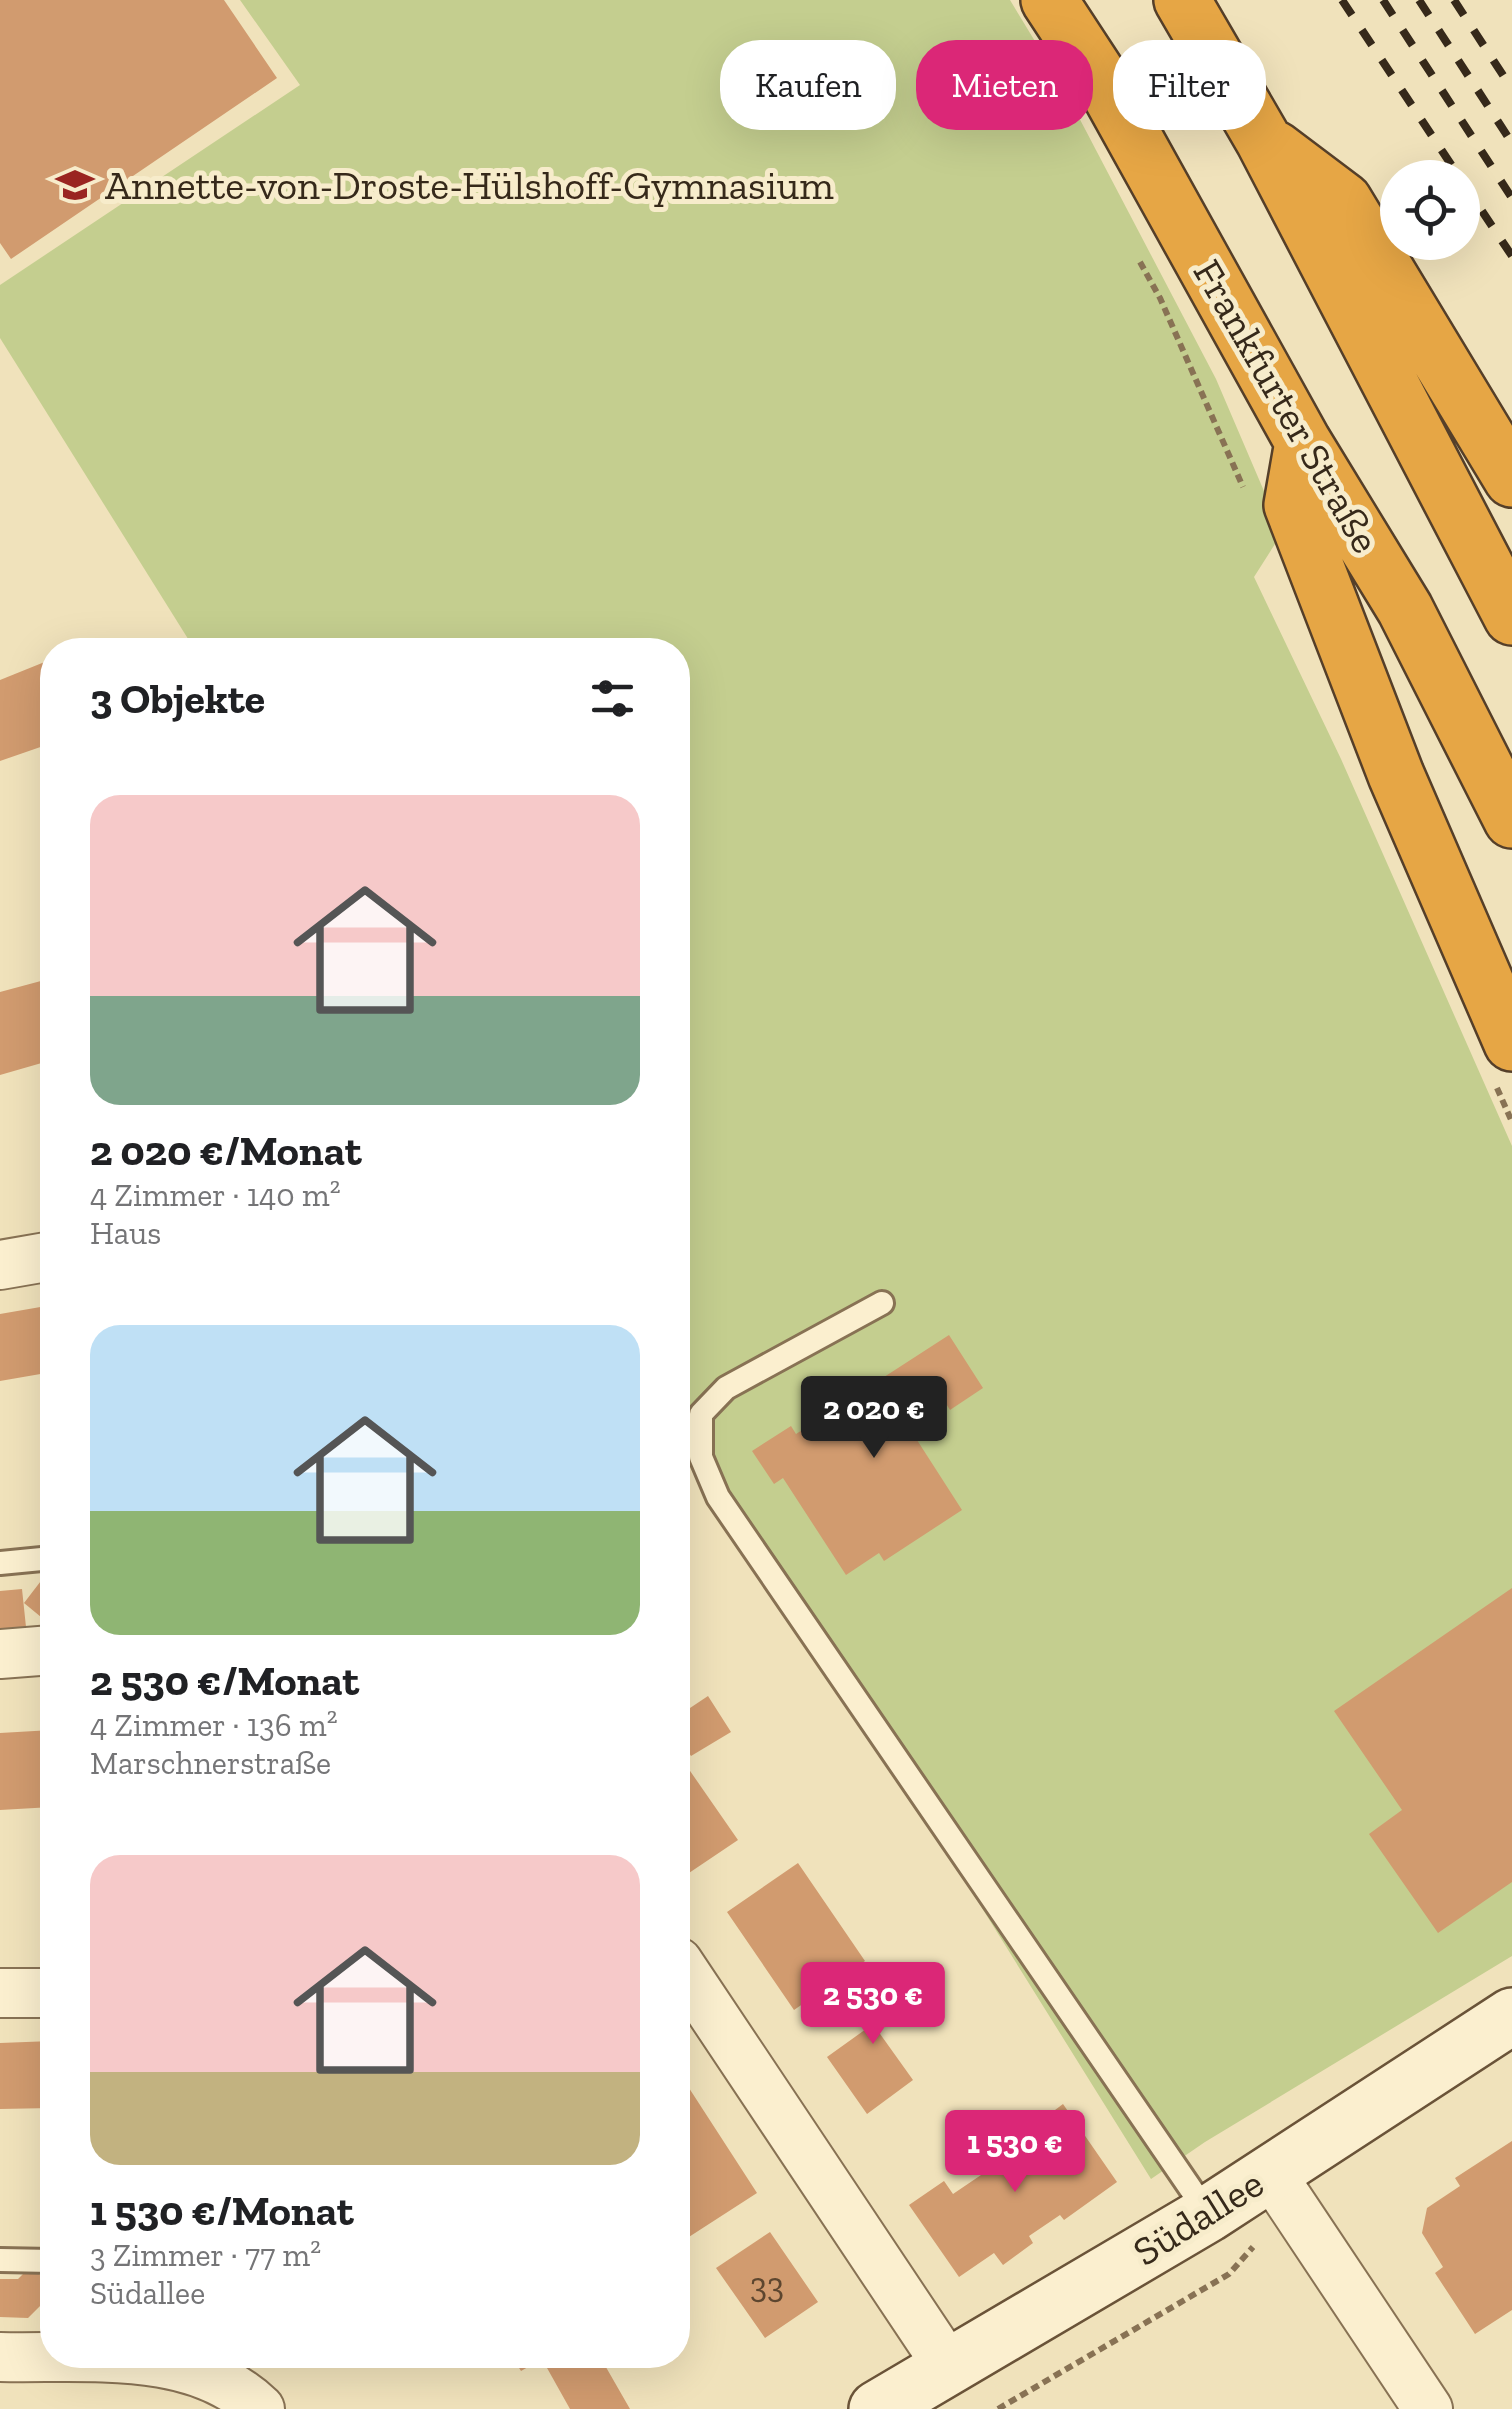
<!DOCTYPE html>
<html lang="de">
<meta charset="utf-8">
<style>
body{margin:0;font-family:"Zilla Slab",serif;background:#f2f2f2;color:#202124;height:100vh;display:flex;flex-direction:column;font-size:38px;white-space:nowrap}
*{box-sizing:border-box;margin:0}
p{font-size:32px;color:#757577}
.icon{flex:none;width:55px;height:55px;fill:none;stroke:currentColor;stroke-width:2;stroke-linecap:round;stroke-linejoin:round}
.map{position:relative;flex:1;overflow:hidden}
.sheet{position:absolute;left:40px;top:638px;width:650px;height:1730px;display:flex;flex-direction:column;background:#fff;border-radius:40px;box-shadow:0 10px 40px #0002}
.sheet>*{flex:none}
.banner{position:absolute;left:720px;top:40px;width:640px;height:90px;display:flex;gap:20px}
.buttons{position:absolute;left:1380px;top:160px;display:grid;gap:20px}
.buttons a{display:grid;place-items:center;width:100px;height:100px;border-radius:50%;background:#fff;box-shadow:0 10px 40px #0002;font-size:50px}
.price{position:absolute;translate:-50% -85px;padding:0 22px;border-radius:10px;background:#db2777;color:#fff;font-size:32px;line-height:65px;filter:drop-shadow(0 2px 5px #0008)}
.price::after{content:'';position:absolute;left:50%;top:60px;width:30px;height:22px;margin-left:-15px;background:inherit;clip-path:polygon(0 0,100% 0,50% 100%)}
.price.selected{background:#222;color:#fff}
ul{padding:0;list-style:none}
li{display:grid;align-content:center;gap:20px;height:530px;padding:0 50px}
li span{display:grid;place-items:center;height:310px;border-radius:30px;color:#555}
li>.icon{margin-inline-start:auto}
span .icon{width:180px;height:180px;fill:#fffc;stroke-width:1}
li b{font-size:42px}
h2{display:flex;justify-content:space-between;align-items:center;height:120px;padding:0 50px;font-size:42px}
.pill{padding:0 35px;border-radius:40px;background:#fff;box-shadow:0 10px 40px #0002;font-size:35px;line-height:90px}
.pill.selected{background:#db2777;color:#fff}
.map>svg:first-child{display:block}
.green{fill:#c4ce8f}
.building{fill:#d19b6f}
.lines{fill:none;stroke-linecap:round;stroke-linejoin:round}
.lane-casing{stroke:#887254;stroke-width:28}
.street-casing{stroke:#887254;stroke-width:52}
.secondary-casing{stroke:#6a5338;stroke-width:60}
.highway-casing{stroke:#553f29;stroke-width:60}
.path{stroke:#887254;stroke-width:6;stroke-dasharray:8 5;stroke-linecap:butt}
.lane{stroke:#fbefcf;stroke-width:22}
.street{stroke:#fbefcf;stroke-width:48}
.secondary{stroke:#fbefcf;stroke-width:55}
.highway{stroke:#e6a645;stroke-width:55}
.rail{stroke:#36291a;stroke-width:8;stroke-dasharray:18 18;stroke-linecap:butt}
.labels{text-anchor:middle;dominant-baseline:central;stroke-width:10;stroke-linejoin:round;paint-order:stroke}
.number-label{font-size:35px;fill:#5d462f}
.poi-label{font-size:40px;fill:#36291a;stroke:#f7eccb;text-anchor:start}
.street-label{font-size:40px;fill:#36291a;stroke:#f7eccb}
</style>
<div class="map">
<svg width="1512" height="2409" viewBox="0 0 1512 2409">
<rect width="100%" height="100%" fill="#f0e2bb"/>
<path class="green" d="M240,0H1010L1064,89L1216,379L1282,533L1254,577L1341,759L1512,1146V1956L1205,2142L1151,2179L678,1421V650H195L0,338V285L300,85Z"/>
<path class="building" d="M0,0H224L277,78L11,259L0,243Z
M52,659V743L0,761V680Z
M52,978V1060L0,1075V992Z
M52,1305V1372L0,1381V1314Z
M949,1335L983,1388L950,1410L945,1402L908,1426L962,1510L884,1561L879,1553L846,1575L783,1478L774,1484L752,1451L791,1426L796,1434Z
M47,1573L52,1578V1602L41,1617L24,1603Z
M1512,1588V1882L1438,1933L1369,1834L1402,1810L1334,1711Z
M22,1589L26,1627L0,1629V1591Z
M708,1696L731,1732L691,1756L678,1736V1716Z
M52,1730V1807L0,1810V1733Z
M688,1768L738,1840L686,1875L678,1863V1775Z
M798,1863L865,1961L794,2010L727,1912Z
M885,1968L907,2004L873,2024L913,2080L867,2114L827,2057L873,2024L851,1989Z
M52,2041V2108L0,2109V2043Z
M689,2088L757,2193L678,2244V2096Z
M1063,2104L1117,2182L1064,2220L1060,2215L1029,2236L1033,2243L1003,2265L994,2253L959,2277L909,2205L944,2181L953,2194L984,2173L977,2161L1008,2140L1014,2148L1043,2128L1039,2122Z
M1512,2141V2310L1475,2334L1435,2273L1443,2267L1422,2233L1427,2208L1460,2186L1455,2178Z
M770,2232L818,2302L765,2338L716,2268Z
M23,2274H39L52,2288V2313L43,2303L28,2318L0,2317V2279H18Z
M511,2355H579L583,2362L599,2355L630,2409H570L542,2359L521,2371Z"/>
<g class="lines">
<g class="lane-casing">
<path id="lane" d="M882,1303L726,1388L701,1414V1457L718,1497L1208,2214
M0,1563L52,1558
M0,2260L52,2261"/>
</g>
<g class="street-casing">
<path id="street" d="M0,1265L52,1256
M0,1654L52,1650
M678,1962L949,2368
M0,1993H52
M1270,2172L1428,2409
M0,2357C86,2359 194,2345 260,2409"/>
</g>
<g class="secondary-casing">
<path id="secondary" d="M877,2409L1208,2214L1512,2016"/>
</g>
<g class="highway-casing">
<path id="highway" d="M1049,0L1106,87L1303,442L1405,609L1512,820
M1182,0L1264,141L1512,617
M1275,149L1344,201L1512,479
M1303,442L1292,505L1396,775L1512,1043"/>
</g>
<path class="path" d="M1140,262L1160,298L1243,487
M1497,1088L1512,1122
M998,2409L1229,2274L1253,2247"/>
<use href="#lane" class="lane"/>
<use href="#street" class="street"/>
<use href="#secondary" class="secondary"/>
<use href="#highway" class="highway"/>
<path class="rail" d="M1342,0L1460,178
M1383,0L1512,198
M1419,0L1512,143
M1454,0L1512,89
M1462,181L1512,256"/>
</g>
<defs>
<g id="school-bare" transform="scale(3)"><path d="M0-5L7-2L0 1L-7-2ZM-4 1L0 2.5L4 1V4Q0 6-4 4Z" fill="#9a2521" stroke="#f7eccb" stroke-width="2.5" paint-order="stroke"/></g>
</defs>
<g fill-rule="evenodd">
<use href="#school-bare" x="75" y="185"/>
</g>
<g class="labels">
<g class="number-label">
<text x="767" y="2285">33</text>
</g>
<g class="poi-label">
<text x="105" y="185">Annette-von-Droste-Hülshoff-Gymnasium</text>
</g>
<g class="street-label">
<text transform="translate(1287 406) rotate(60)">Frankfurter Straße</text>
<text transform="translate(1198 2217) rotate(-32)">Südallee</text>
</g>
</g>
</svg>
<div class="buttons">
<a><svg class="icon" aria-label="locate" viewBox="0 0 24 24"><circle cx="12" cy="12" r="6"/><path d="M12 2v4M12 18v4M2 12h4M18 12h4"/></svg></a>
</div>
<b class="price selected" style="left:874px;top:1461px">2 020 €</b>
<b class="price" style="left:873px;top:2047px">2 530 €</b>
<b class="price" style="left:1015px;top:2195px">1 530 €</b>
<div class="banner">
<a class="pill">Kaufen</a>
<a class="pill selected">Mieten</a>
<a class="pill">Filter</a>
</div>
<section class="sheet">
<h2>3 Objekte<svg class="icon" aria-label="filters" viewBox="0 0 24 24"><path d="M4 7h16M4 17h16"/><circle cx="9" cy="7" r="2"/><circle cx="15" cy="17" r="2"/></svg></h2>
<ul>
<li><span style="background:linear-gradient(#f6c9c9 65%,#7fa58c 0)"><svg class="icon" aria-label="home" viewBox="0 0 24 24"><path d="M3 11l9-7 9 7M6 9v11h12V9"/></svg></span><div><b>2 020 €/Monat</b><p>4 Zimmer · 140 m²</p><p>Haus</p></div></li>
<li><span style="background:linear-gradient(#bfe0f5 60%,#8fb573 0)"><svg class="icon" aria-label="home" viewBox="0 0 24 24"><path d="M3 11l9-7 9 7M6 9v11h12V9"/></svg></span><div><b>2 530 €/Monat</b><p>4 Zimmer · 136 m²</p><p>Marschnerstraße</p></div></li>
<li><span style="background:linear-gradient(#f6c9c9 70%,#c2b280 0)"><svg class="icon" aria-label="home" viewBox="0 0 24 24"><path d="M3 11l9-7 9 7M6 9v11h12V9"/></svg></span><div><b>1 530 €/Monat</b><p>3 Zimmer · 77 m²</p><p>Südallee</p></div></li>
</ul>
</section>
</div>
